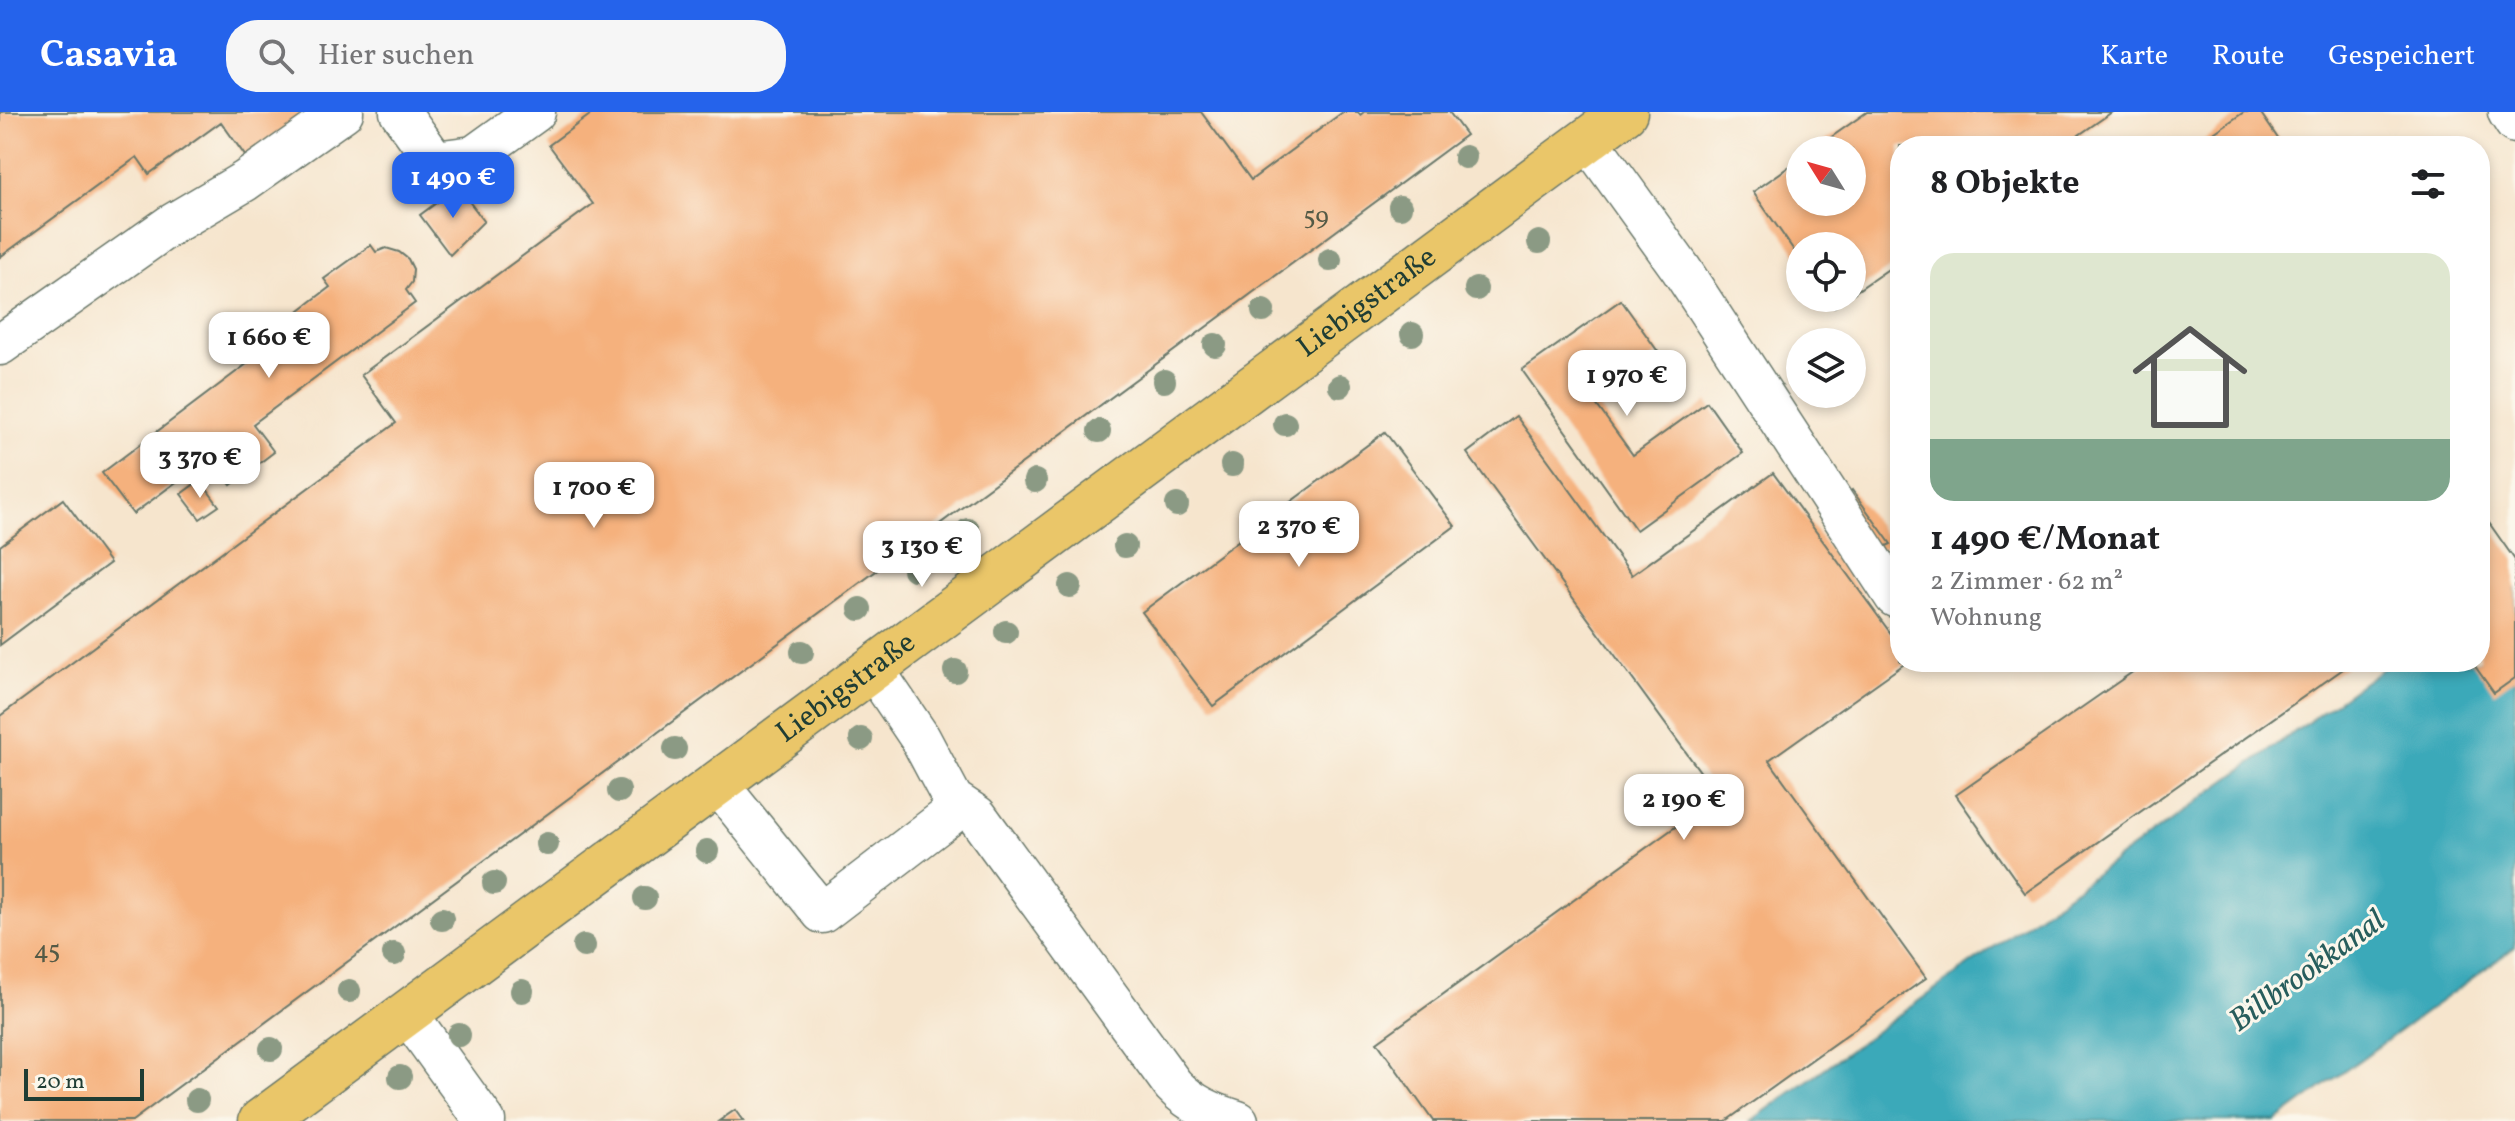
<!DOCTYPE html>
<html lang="de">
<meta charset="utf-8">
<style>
body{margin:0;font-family:Vollkorn,serif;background:#f6f6f6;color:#202124;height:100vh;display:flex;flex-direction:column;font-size:30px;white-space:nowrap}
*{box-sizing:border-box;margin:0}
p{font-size:26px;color:#757577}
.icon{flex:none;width:44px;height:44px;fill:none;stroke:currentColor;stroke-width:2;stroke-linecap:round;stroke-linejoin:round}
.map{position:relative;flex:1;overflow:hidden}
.sheet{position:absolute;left:1890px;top:24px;width:600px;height:536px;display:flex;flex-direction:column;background:#fff;border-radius:32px;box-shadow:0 4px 12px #0003}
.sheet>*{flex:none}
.needle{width:52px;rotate:307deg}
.fabs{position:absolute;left:1786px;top:24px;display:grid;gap:16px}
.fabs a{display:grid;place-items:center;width:80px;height:80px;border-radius:50%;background:#fff;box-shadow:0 4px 12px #0003;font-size:40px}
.scale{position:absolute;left:24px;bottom:20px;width:120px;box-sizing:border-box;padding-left:8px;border:4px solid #1f3d34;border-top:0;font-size:22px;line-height:28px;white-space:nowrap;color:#1f3d34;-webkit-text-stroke:6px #fbf7ec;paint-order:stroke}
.price{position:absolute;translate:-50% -68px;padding:0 18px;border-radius:16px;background:#fff;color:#222;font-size:26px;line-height:52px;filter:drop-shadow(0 2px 4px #0008)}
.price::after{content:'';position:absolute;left:50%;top:48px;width:24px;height:18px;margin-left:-12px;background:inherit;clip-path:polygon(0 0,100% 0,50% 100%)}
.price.current{background:#2563eb;color:#fff}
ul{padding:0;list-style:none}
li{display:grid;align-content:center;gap:16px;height:424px;padding:0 40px}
li span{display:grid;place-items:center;height:248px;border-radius:24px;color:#555}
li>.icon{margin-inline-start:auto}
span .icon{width:144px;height:144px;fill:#fffc;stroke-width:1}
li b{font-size:34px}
h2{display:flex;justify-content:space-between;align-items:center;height:96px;padding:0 40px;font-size:34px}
header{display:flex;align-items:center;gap:48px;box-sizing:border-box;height:112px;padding:0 40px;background:#2563eb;color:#fff}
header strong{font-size:38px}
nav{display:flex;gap:44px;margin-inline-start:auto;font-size:28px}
.search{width:560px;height:72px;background:#f6f6f6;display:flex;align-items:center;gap:20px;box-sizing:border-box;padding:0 28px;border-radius:32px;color:#757577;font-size:30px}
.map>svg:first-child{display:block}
.water{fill:#3ba9b9;stroke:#2d7376;stroke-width:2}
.building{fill:#f5b17d}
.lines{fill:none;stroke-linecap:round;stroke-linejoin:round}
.minor-casing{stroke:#6a786a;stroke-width:43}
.major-casing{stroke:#6a786a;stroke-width:47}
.minor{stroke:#fff;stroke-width:40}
.major{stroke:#eac669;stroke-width:44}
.tree{fill:#8b9a84}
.labels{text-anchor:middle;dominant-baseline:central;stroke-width:6;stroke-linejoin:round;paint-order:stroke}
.number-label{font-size:26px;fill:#545a46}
.street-label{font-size:30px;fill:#1f3d34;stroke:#fbf7ec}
.water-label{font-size:32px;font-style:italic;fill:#275d5c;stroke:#fbf7ec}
</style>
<header>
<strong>Casavia</strong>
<div class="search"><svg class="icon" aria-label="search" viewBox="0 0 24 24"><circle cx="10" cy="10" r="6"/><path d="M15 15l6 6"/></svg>Hier suchen</div>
<nav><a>Karte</a><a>Route</a><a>Gespeichert</a></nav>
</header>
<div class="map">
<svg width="2515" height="1009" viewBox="0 0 2515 1009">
<rect width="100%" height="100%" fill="#fbf7ec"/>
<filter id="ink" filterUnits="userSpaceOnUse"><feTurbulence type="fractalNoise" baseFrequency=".0125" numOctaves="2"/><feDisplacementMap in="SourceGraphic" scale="16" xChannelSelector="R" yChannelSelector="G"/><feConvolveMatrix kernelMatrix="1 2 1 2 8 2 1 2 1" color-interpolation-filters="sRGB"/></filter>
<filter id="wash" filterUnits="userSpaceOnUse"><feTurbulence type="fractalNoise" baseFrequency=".006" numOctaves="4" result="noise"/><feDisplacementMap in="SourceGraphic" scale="32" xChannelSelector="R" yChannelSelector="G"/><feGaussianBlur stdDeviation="1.8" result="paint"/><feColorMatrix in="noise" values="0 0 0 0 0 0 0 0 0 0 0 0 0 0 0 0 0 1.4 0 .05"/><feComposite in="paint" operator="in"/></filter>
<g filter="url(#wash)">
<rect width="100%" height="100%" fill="#f6e5cd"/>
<path class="water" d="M2515,476V835L2276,1009H1751L2392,550H2480Z"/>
<g id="blocks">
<path class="building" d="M0,0H308L246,45L221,10L149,62L137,45L0,145Z
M594,0H1201L1251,68L1343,0H1358L1360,3L1364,0H1449L1466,23L132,1009H0V604L396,311L361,263L593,92L549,33Z
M1867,0H2112L2063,34H1900V149L1852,182V134H1800V147L1753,80L1800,47V90H1852V38H1813Z
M2244,0H2260L2283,34H2195Z
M458,75L484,109L450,143L420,103Z
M371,133L376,140L386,136L399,140L408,147L413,157L412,170L406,178L415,191L253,312L274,340L231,373L210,345L133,402L102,361L276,230L270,221L330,175L324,167Z
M1827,186H1847L1834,195Z
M1621,188L1659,241L1593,288L1633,343L1707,290L1743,341L1636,418L1522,258Z
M1516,304L1632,463L1773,361L1900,534V550H1907L1769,648L1926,866L1726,1009H1433L1377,930L1718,684L1467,341Z
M1385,320L1455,414L1213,594L1142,500Z
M200,368L219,394L200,407L181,382Z
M1852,378L1891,432L1875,439L1839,387Z
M63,387L110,451L0,533V434Z
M2480,398L2515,448V566L2494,581L2472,550H2480Z
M2147,550H2353L2025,781L1956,683Z
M735,998L743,1009H719Z"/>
</g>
</g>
<g filter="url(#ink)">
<use href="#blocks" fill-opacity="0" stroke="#6a786a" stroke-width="2"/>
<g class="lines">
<g class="minor-casing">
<path id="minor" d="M400,0L435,49L474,44L535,0
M2508,0L2515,11
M1588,28L1681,157L1895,485
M0,233L169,114L245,69L343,0
M717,671L822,801L950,703L953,688L920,626L872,555
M953,688L977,704L1173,973C1192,993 1212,1001 1238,1009
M407,901L485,1009"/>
</g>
<g class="major-casing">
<g id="major">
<path id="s1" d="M261,1009L1625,0"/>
</g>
</g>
<use href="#minor" class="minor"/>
<use href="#major" class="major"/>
</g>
<g class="tree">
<circle cx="1465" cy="45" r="12"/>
<circle cx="1400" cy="95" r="12"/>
<circle cx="1539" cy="130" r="12"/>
<circle cx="1330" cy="148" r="12"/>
<circle cx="1476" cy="177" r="12"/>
<circle cx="1263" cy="199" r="12"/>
<circle cx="1412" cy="222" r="12"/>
<circle cx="1215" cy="233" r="12"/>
<circle cx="1164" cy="269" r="12"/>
<circle cx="1340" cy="274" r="12"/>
<circle cx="1285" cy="312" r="12"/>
<circle cx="1099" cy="319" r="12"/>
<circle cx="1232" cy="353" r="12"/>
<circle cx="1035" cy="369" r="12"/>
<circle cx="1177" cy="393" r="12"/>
<circle cx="968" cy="418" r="12"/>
<circle cx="1125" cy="434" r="12"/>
<circle cx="914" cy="457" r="12"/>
<circle cx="1070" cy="474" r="12"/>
<circle cx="860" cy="497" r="12"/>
<circle cx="1006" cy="520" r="12"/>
<circle cx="802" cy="540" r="12"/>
<circle cx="955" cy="559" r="12"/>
<circle cx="861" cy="627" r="12"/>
<circle cx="675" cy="637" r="12"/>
<circle cx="619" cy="679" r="12"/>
<circle cx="547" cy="732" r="12"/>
<circle cx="707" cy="739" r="12"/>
<circle cx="494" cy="771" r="12"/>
<circle cx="645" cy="786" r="12"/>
<circle cx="442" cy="807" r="12"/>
<circle cx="584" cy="834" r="12"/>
<circle cx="394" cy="842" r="12"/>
<circle cx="349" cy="879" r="12"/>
<circle cx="522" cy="879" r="12"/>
<circle cx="459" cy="923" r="12"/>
<circle cx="271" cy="937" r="12"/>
<circle cx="400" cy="965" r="12"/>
<circle cx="197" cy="988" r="12"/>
</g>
</g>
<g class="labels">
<g class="number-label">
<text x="1316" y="105">59</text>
<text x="47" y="839">45</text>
</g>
<g class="street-label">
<text stroke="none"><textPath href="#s1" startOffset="1376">Liebigstraße</textPath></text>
<text stroke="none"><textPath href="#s1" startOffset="728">Liebigstraße</textPath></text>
</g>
<g class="water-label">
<text transform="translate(2308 860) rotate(-36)">Billbrookkanal</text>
</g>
</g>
</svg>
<div class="fabs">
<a><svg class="needle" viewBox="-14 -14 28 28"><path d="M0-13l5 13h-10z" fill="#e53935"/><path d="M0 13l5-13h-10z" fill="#757577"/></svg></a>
<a><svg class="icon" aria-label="locate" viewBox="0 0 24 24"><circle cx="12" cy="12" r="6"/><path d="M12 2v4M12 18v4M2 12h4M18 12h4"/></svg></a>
<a><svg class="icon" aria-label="layers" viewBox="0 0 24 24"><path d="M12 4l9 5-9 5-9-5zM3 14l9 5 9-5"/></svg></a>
</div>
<div class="scale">20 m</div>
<b class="price current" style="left:453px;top:108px">1 490 €</b>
<b class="price" style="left:269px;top:268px">1 660 €</b>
<b class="price" style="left:1627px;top:306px">1 970 €</b>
<b class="price" style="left:200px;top:388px">3 370 €</b>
<b class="price" style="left:594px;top:418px">1 700 €</b>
<b class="price" style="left:1299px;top:457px">2 370 €</b>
<b class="price" style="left:922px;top:477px">3 130 €</b>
<b class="price" style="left:1684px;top:730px">2 190 €</b>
<section class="sheet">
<h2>8 Objekte<svg class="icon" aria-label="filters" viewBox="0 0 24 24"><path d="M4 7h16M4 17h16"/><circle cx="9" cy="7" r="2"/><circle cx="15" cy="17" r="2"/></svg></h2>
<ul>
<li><span style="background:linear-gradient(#dfe7d0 75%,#7fa58c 0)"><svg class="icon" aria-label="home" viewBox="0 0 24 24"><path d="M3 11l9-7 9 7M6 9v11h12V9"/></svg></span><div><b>1 490 €/Monat</b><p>2 Zimmer · 62 m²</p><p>Wohnung</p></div></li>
</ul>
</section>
</div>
